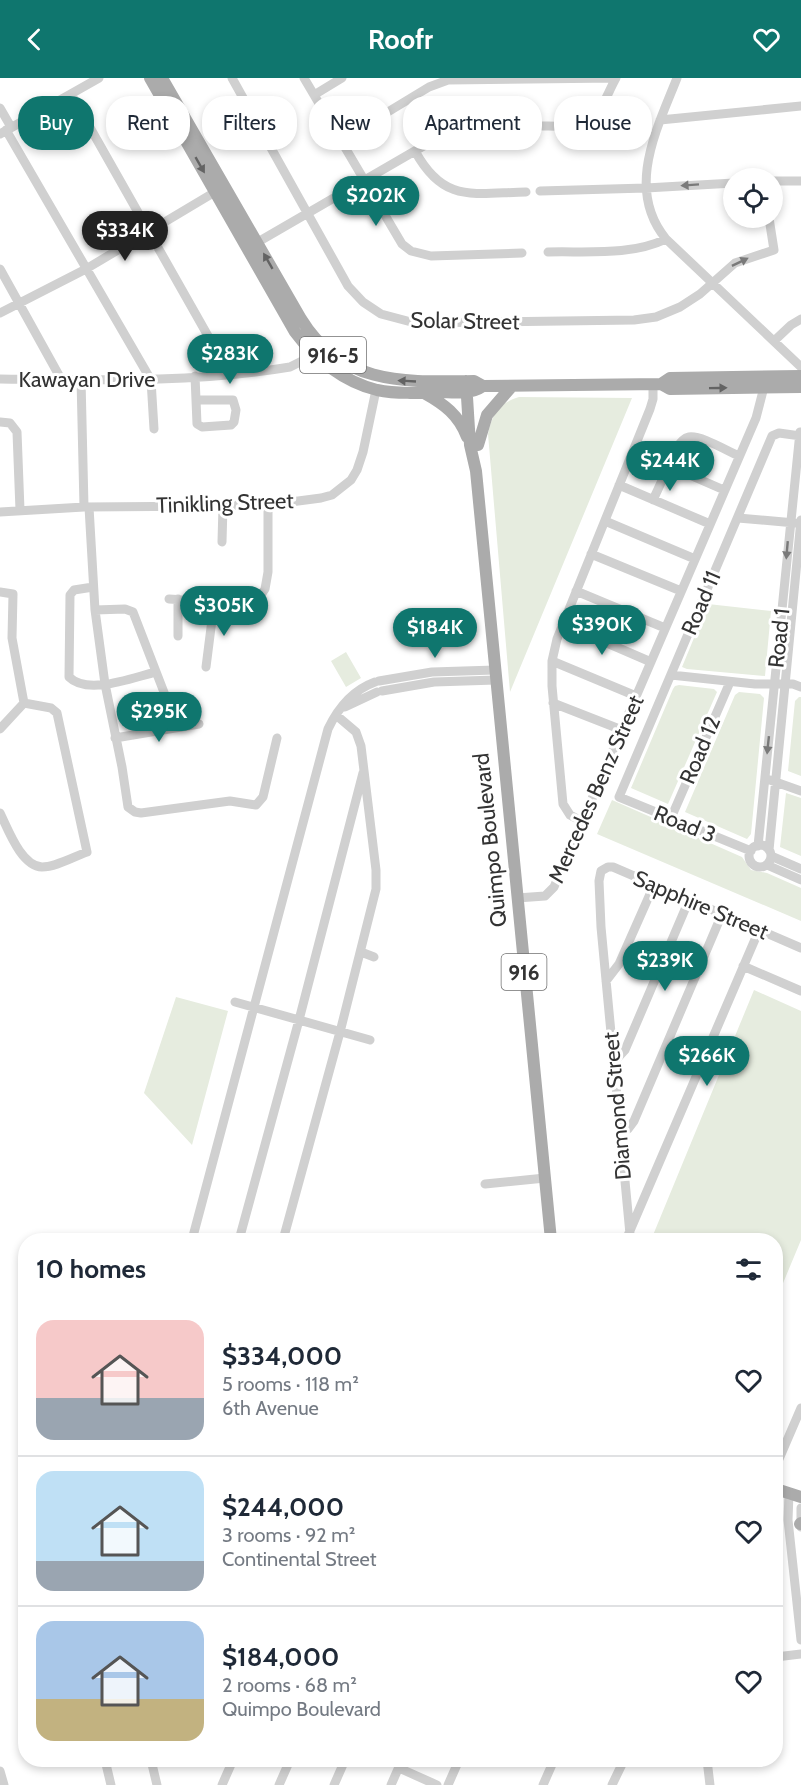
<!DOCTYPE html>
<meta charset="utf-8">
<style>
body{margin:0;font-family:Cabin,sans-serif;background:#f2f2f3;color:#1f2937;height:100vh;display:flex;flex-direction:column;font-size:22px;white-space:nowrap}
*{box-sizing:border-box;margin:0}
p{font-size:20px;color:#747a83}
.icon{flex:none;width:33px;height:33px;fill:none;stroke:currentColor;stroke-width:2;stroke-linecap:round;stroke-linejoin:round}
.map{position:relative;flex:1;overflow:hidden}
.sheet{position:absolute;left:18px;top:1155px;width:765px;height:534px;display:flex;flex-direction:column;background:#fff;border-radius:24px;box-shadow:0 3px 9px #0003}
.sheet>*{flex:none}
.banner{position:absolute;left:18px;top:18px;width:765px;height:54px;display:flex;gap:12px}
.fabs{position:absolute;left:723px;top:90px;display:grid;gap:12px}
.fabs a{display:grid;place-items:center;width:60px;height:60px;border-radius:50%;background:#fff;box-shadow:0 3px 9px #0003;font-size:30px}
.price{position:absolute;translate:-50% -51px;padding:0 14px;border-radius:21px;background:#0f766e;color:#fff;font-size:20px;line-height:39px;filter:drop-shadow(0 2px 3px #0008)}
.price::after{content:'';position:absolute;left:50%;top:36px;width:18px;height:14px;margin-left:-9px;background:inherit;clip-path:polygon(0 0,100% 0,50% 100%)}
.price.active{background:#222;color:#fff}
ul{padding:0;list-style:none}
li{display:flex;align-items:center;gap:18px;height:150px;padding:0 18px}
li+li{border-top:2px solid #e0e1e3}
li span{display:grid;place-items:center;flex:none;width:168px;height:120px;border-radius:18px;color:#555}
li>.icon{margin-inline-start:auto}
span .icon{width:72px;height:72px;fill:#fffc;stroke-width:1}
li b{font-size:26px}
h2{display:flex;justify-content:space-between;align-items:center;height:72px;padding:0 18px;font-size:26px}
.tag{padding:0 21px;border-radius:24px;background:#fff;box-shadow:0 3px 9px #0003;font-size:21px;line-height:54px}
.tag.active{background:#0f766e;color:#fff}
header{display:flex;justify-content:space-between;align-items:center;height:78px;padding:0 18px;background:#0f766e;color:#fff;font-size:27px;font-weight:700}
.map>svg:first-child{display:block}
.green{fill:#e6ecdf}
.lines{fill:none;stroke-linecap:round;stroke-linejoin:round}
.minor{stroke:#d0d0d0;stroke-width:9}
.major{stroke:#ababab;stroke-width:12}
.oneway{fill:#636363}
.oneway2{fill:#7a7a7a}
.labels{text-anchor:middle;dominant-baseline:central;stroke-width:6;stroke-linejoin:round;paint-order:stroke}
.shield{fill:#fff;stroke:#707070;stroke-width:1.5}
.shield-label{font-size:21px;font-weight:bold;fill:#333}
.street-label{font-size:22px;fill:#333;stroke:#fff}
</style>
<header><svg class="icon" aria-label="back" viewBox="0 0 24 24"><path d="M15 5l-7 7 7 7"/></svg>Roofr<svg class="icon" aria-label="heart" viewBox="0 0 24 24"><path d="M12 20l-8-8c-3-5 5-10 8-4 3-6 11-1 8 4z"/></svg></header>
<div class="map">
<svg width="801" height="1707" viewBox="0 0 801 1707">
<rect width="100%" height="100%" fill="#fff"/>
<path class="green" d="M519,319L632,320L510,614L488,356C492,336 499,325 519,319Z
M708,526L771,533L765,598L687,591L682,589Z
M346,574L361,600L346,609L331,583Z
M679,607L714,611L717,614L668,726L631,710L673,611L675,608Z
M739,614L760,616L764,620L751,756L747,761L685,734L735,617Z
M799,619H801V698L788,693L795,623Z
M786,715L801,720V778L780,769Z
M612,722L742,779L751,792L767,795L801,810V843L597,756Z
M754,912L801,933V1162L776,1222V1162H651Z
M176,919L228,933L192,1067L144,1015Z"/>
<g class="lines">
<path class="minor" d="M232,0L348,208L363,224L381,236L415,245L634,242L656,239L680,229L700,216L735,185L774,172L769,140
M304,0L402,166L411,173L431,178L522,175
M677,0C657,51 625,111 666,161L801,289
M71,16L229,295
M314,17L342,0
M0,30L11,49
M660,42L801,28
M6,52L151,302L154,351
M0,56L99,0
M340,63L429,9L448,2L615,0
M415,73C444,126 473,115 526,114
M772,103H801
M540,113L646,110L734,105
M251,168L439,59C468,44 515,48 548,48C561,48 578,51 589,43C602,34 608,14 616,0
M548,174C587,173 631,178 666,161
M0,191L61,301
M0,235L86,191L220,111
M774,263L791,247L801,241
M195,298L197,346L202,349L231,347L234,344L236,332L233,322H196
M0,301C96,302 195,305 290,289L302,283L313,275
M81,301L84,429
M0,344L10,345L17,354L20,432
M669,388L724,412
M619,407L710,446
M653,422L678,368C681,364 684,360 689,359C701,357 727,373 739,378
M89,429L95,532L105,606L122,689L128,729L135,734L141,735L230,723L256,727L263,719L277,660
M0,434L84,429L223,428L283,425L321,420L332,417L351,402L357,392L363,374L376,312
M738,440L795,445
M605,443L695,481
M222,464L223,428
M591,476L681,513
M93,509L74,512L70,517L69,599C88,618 134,599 156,594
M576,513L665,550
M0,514L13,516L12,560L24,625
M169,521L200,523L230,530L251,528L256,524L265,511L268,494V425
M178,521V558
M95,532L125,531L133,534L177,648
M563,546L651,584
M552,583L636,618
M206,589L214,526
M671,597L755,606H793L801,609
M379,603L432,594L495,592
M382,613L434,604L496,602
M553,625L622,652
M345,629L377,614
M0,651L24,625
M115,660L199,646
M770,702L801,713
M0,735C8,751 21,788 42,789C56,789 73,779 87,774L57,635L51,630L24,625
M671,740L730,604
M583,744L570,737L563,726L552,608V583L557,561L650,331L653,321V306
M749 778a11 11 0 1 1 22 0a11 11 0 1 1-22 0Z
M758,768L800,354
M769,772L801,442
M751,773L619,719L772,358L779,355L801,358
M771,778L801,791
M767,787L801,802
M517,820L545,818L554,809L756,340L764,309
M361,874L374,879
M743,888L801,913
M606,903L619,886L654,807
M235,924L370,962
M613,985L625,972L689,822
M620,1055L628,1051L634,1043L722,836
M485,1106L545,1100
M630,1156L601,849L599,803L601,793L608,789H613L801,870
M192,1162L328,651C338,630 353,612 375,604
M239,1162L299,942L363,695
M283,1162L340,954L376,811V792L361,668L356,654L336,637
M626,1162L759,852
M776,1388L801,1330
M789,1415L788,1442L801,1562
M801,1449V1430
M776,1579L801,1576
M105,1682L111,1707
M151,1682L157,1707
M707,1682L710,1707
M399,1690L437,1707
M0,1693L4,1707
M222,1707L233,1682
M279,1707L290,1682
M334,1707L345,1682
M391,1707L402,1682
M448,1707L459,1682
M543,1707L554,1682
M612,1707L624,1682"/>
<path class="major" d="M150,0L295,254C315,281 344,304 377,312C397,316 418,315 438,314C453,314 470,317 483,308L661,306L670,300L801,298
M162,0L301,241C342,308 405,304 474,303L483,308
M466,303L470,367L476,393L551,1162
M661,306L670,311L801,309
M424,315C444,326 459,337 467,359
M478,367L487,337L512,308
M776,1411L801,1419
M800,1446L801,1445"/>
</g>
<defs><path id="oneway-solid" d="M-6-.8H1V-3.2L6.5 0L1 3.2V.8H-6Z" transform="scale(1.5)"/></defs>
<g class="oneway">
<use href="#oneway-solid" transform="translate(200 87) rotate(60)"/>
<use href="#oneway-solid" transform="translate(268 183) rotate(-120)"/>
<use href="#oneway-solid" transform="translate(407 303) rotate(-177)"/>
<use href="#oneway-solid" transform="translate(718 310) rotate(-1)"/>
</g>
<g class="oneway2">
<use href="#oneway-solid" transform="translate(690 107) rotate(176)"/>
<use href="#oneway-solid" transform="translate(740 184) rotate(-26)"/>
<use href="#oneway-solid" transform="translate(787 472) rotate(95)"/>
<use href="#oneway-solid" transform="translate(768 667) rotate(96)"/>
</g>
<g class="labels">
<g class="shield">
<rect x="300" y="259" width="66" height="36" rx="4.5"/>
<rect x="501.5" y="876" width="45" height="36" rx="4.5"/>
</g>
<g class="shield-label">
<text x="333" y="277">916-5</text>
<text x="524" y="894">916</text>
</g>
<g class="street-label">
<text transform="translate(465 243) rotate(1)">Solar Street</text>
<text x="87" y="301">Kawayan Drive</text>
<text transform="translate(225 425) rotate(-2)">Tinikling Street</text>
<text transform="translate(701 525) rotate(-67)">Road 11</text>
<text transform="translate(779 560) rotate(-84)">Road 1</text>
<text transform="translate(700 672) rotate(-67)">Road 12</text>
<text transform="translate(596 711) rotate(-66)">Mercedes Benz Street</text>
<text transform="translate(685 746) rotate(22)">Road 3</text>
<text transform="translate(490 762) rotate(-96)">Quimpo Boulevard</text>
<text transform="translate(701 827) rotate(23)">Sapphire Street</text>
<text transform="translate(617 1028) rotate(-95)">Diamond Street</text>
</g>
</g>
</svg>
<div class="fabs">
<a><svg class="icon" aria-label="locate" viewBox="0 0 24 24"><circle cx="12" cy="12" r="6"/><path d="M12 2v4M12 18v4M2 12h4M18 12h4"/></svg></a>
</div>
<b class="price" style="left:376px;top:149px">$202K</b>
<b class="price active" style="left:125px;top:184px">$334K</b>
<b class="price" style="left:230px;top:307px">$283K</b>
<b class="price" style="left:670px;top:414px">$244K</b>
<b class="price" style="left:224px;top:559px">$305K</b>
<b class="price" style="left:602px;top:578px">$390K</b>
<b class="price" style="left:435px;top:581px">$184K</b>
<b class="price" style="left:159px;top:665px">$295K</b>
<b class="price" style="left:665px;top:914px">$239K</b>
<b class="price" style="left:707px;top:1009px">$266K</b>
<div class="banner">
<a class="tag active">Buy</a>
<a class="tag">Rent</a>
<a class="tag">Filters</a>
<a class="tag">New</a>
<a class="tag">Apartment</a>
<a class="tag">House</a>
</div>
<section class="sheet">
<h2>10 homes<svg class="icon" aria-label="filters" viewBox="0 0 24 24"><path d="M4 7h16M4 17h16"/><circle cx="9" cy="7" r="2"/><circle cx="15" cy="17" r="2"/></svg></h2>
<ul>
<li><span style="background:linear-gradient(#f6c9c9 65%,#9aa5b1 0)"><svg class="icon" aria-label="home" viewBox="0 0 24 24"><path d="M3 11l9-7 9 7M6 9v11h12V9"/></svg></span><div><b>$334,000</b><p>5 rooms · 118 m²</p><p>6th Avenue</p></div><svg class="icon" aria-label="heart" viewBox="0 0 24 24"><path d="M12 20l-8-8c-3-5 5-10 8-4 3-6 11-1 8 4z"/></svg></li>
<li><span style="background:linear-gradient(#bfe0f5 75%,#9aa5b1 0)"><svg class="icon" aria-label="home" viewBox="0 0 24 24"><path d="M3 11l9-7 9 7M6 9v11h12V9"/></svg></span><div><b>$244,000</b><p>3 rooms · 92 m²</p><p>Continental Street</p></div><svg class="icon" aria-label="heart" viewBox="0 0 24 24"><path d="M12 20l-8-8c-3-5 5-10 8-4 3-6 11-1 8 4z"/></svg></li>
<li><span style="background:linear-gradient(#a9c7e8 65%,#c2b280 0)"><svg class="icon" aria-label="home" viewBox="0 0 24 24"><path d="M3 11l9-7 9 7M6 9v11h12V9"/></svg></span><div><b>$184,000</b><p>2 rooms · 68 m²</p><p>Quimpo Boulevard</p></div><svg class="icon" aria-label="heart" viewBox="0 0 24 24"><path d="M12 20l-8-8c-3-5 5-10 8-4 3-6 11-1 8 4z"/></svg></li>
</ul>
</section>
</div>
